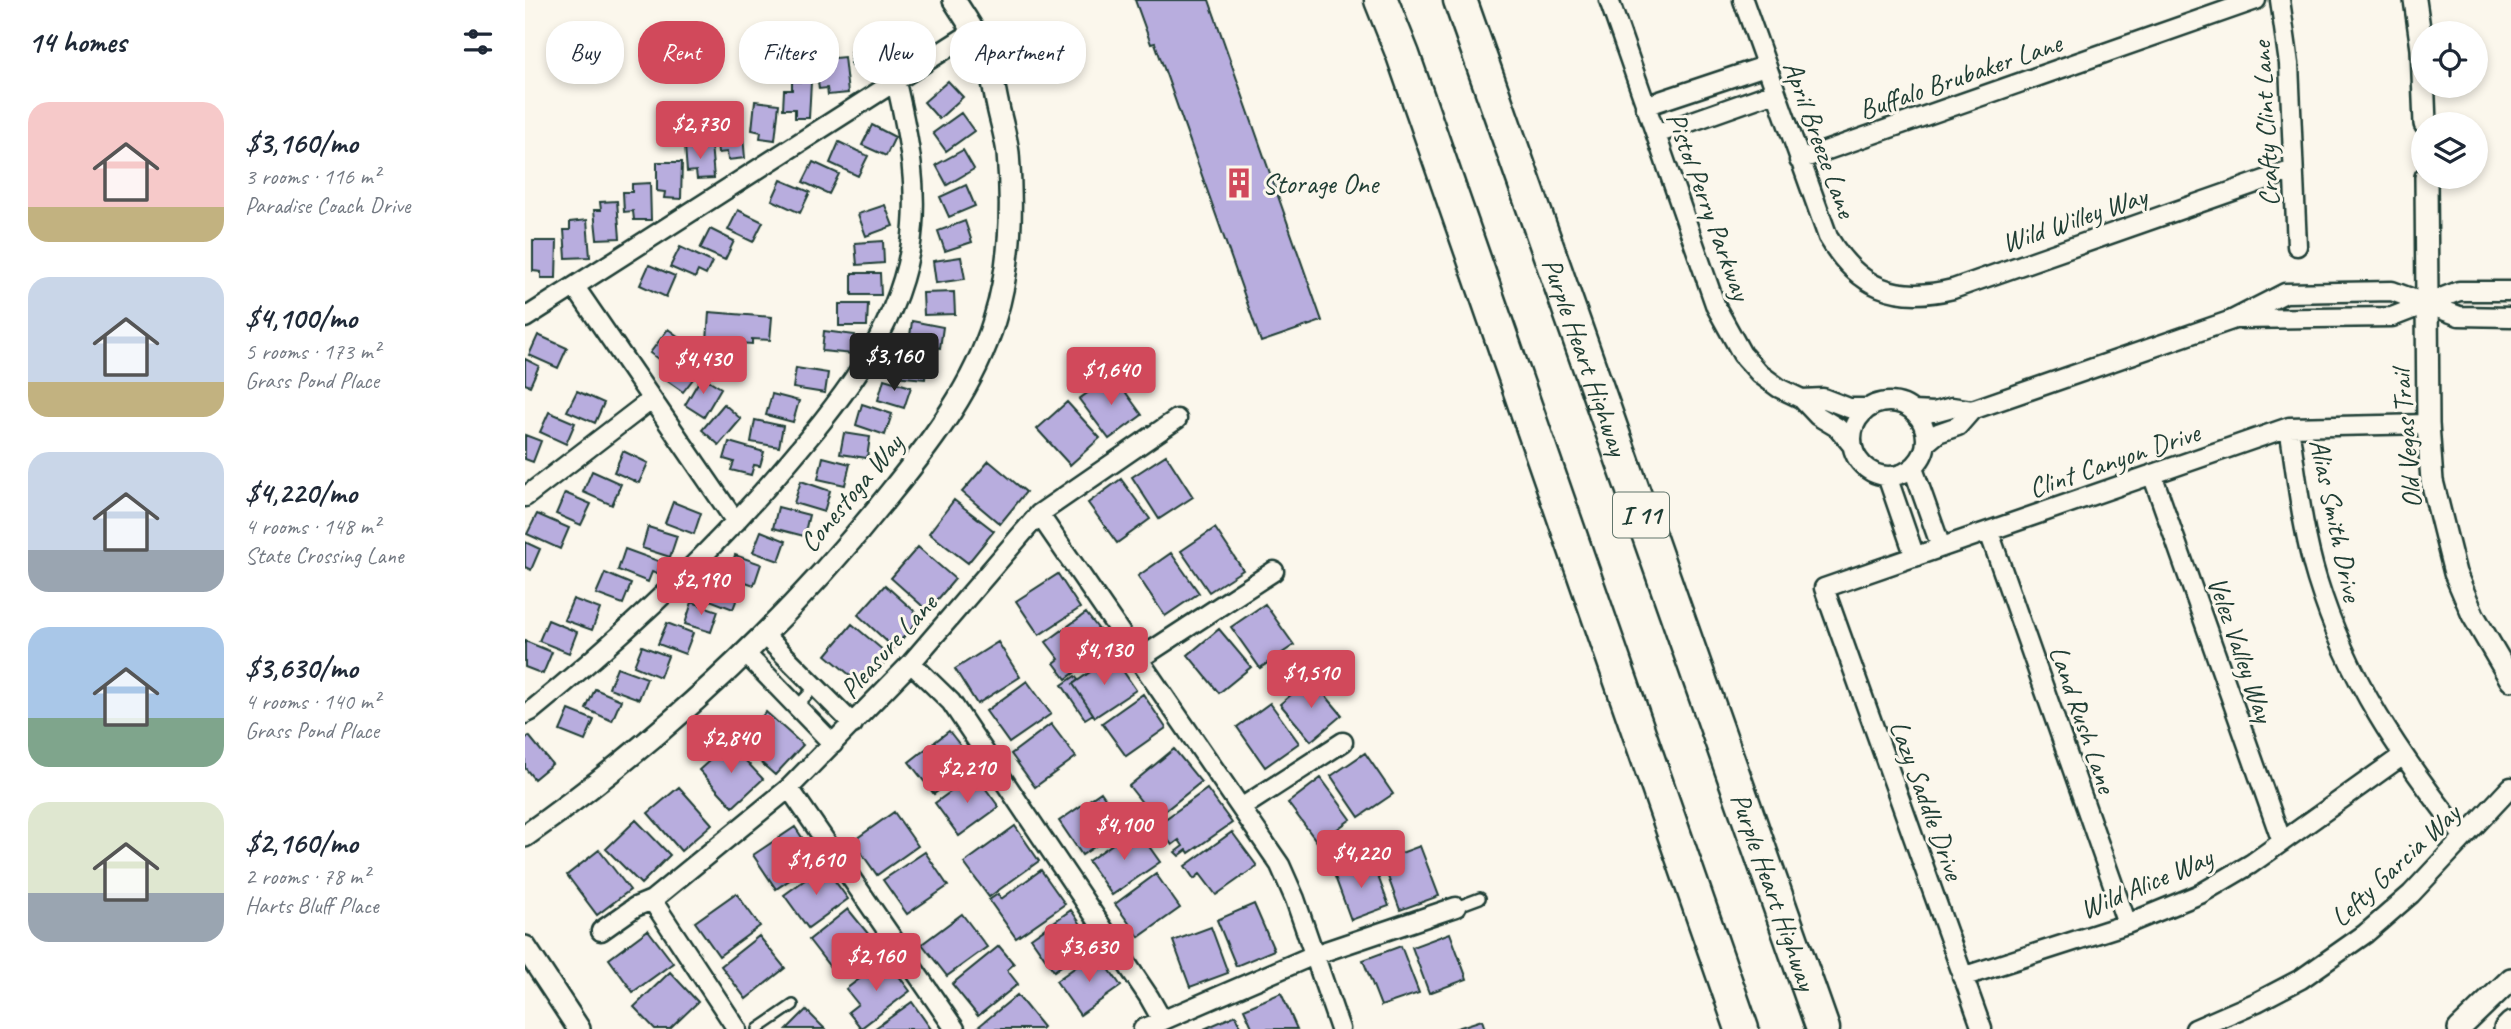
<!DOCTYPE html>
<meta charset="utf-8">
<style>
body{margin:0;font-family:Caveat,sans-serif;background:#f6f6f7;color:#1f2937;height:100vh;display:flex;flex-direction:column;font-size:26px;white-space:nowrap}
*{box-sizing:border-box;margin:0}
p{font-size:23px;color:#747a83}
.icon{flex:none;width:38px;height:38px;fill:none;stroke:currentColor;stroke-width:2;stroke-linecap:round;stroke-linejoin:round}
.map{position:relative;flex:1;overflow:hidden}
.side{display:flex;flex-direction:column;background:#fff;width:525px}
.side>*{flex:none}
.guide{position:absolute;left:21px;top:21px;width:665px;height:63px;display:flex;gap:14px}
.fabs{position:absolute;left:1886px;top:21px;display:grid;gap:14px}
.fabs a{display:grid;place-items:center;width:77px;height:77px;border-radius:50%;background:#fff;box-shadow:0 4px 10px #0003;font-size:35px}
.price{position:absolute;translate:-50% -60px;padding:0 16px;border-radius:7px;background:#d1495b;color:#fff;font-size:23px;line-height:46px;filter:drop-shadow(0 2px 4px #0008)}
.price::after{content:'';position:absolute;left:50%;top:42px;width:21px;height:16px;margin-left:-10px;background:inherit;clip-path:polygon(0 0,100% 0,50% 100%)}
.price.selected{background:#222;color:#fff}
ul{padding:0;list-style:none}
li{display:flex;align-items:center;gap:21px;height:175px;padding:0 28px}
li span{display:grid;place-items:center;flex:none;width:196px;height:140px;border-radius:21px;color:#555}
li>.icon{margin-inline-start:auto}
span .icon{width:84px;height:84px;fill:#fffc;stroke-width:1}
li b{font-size:30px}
h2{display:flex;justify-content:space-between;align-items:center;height:84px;padding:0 28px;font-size:30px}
.tag{padding:0 24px;border-radius:28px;background:#fff;box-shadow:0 4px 10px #0003;font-size:24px;line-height:63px}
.tag.selected{background:#d1495b;color:#fff}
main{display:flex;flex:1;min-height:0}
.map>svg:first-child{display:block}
.building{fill:#b8adde;stroke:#1f3d34;stroke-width:2}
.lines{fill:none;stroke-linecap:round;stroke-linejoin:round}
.service-casing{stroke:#1f3d34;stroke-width:14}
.minor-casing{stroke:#1f3d34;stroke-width:23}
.tertiary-casing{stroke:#1f3d34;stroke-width:26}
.motorway-casing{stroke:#1f3d34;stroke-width:37}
.service{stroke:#fbf7ec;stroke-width:9}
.minor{stroke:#fbf7ec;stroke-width:18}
.tertiary{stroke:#fbf7ec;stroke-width:21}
.motorway{stroke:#fbf7ec;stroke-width:32}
.labels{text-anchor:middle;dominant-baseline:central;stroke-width:6;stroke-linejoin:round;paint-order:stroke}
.shield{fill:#fbf7ec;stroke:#61756b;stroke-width:2}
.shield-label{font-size:26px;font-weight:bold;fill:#1f3d34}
.street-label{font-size:28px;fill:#1f3d34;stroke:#fbf7ec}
.poi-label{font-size:28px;fill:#1f3d34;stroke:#fbf7ec;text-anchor:start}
</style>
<main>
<section class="side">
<h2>14 homes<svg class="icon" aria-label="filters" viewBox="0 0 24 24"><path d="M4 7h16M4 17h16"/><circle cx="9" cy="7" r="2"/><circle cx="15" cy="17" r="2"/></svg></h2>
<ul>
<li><span style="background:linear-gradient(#f6c9c9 75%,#c2b280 0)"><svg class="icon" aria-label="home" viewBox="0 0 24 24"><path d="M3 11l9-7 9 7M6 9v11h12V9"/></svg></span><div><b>$3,160/mo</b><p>3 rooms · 116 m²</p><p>Paradise Coach Drive</p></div></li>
<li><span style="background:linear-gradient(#c9d6e8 75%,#c2b280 0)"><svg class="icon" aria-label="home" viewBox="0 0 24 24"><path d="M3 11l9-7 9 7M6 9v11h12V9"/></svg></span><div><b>$4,100/mo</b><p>5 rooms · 173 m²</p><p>Grass Pond Place</p></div></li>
<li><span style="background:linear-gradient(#c9d6e8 70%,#9aa5b1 0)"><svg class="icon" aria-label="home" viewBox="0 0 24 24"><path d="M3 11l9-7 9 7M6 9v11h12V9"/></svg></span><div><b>$4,220/mo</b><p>4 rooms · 148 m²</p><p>State Crossing Lane</p></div></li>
<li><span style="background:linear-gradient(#a9c7e8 65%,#7fa58c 0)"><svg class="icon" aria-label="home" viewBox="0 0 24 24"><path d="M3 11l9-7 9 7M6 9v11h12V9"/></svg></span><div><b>$3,630/mo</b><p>4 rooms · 140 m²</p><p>Grass Pond Place</p></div></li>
<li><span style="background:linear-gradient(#dfe7d0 65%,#9aa5b1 0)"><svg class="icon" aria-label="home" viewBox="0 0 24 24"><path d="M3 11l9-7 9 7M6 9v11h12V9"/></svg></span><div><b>$2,160/mo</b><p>2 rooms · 78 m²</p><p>Harts Bluff Place</p></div></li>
</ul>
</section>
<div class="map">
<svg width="1986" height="1029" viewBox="0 0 1986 1029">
<rect width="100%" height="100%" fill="#fbf7ec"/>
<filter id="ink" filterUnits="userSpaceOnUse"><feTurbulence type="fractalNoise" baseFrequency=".0143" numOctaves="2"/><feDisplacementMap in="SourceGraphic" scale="14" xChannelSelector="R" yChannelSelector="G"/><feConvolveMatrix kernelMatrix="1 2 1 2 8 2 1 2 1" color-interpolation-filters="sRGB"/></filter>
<g filter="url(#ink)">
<path class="building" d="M610,0H684L797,321L736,342L630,43L626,44Z
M381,23L382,54H368V49H360L359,24Z
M335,38L353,39V74H336V66H326V48H334Z
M319,57L323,93L303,95L302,88L294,89L291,68L301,67L300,59Z
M267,81L286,82L284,118H270V109H258L259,90H267Z
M423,81L438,97L414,119L399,102Z
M230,101L254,104L250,140L235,138L236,132L227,130Z
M436,113L449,131L421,151L408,133Z
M217,124L220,158L203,160L202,152L193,153L190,127Z
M347,125L370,137L361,156L337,145Z
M314,142L343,156L333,176L305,163Z
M186,144L189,178L172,179L171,171L162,172L160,146Z
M438,150L449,169L422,185L411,165Z
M132,162H157L156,199L139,198L140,192L132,191Z
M288,162L314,174L304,194L278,182Z
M256,180L285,192L275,213L247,200Z
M125,183L126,220H109L108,211L99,212L98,192H107V184Z
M441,185L450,206L424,217L415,197Z
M92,201L95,238L72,239L69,210H76L75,202Z
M360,205L368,226L341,236L333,214Z
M213,210L238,222L228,242L203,230Z
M62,220L65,257L41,258L39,230H45V222Z
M440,221L447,242L420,251L413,231Z
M185,229L209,241L200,260L175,249Z
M8,241H32L31,278H16V272L8,271Z
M358,241L359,263L332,265L330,243Z
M155,247L187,262L181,275L173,271L170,278L145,267Z
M436,257L440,279L411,283L408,261Z
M124,265L150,276L141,297L115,285Z
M327,273H355L356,295H327Z
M429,292L430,314L399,315L398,293Z
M314,304H343L342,326H314Z
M184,312L247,317L245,340L227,339V344L182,341Z
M387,321L418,327L415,348L392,344L393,337L385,336Z
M143,329L161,342L143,366L125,353Z
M299,331L330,335L328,354L297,351Z
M13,335L42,348L33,368L4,355Z
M165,348L182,361L158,392L141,380Z
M371,353L402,357L400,379L369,376Z
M0,359L14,366L5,386L0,384Z
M271,368L303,373L300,393L268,388Z
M588,375L617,415L584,439L554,399Z
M177,376L196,388L179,417L160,405Z
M359,379L386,387L379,408L353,400Z
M52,391L79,403L70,423L42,411Z
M247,394L274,401L268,422L241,415Z
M542,402L575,438L545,465L512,429Z
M199,404L216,419L194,445L177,430Z
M337,404L367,414L360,435L331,425Z
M24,412L50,423L41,444L15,432Z
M230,420L258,426L254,447L226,442Z
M319,433L345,437L342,458L315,454Z
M0,435L16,441L8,462L0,459Z
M204,442L239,452L235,466L229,465L226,475L206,470L209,462L199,459Z
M98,451L123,463L114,483L89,472Z
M641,455L668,497L634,519L607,477Z
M298,457L325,464L320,485L293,479Z
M464,461L501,492L475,524L437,492Z
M67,471L96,484L87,505L58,492Z
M596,479L625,519L592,543L563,503Z
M276,481L305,491L299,512L269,503Z
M40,493L66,504L56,525L31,514Z
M429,500L469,531L443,563L404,533Z
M148,502L176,513L169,534L140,523Z
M253,507L284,515L279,536L248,528Z
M12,514L44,528L35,549L2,534Z
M123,527L152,536L145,557L117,548Z
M690,528L718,570L684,592L656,551Z
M236,531L261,541L254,561L228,552Z
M0,542L15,549L6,570L0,567Z
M393,547L430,579L403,611L366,578Z
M100,549L136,562L132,574L127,572L123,582L93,570Z
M646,553L674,593L640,616L613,576Z
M210,555L236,564L229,585L203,576Z
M80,573L106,584L98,604L71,594Z
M533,574L555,608L514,635L491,601Z
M190,578L216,588L208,609L182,599Z
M360,585L396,617L369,648L333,615Z
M48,599L75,609L67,630L39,620Z
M167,602L193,611L186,632L160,624Z
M740,604L769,645L735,668L706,627Z
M561,613L586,645L541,679L529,663L534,659L521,642Z
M23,620L52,632L44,653L14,641Z
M142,623L168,633L160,654L133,644Z
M327,624L365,656L339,687L301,655Z
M694,629L726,667L694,693L663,655Z
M0,641L27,652L18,674L0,667Z
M473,642L495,677L452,704L430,669Z
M117,646L143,656L135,677L109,666Z
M588,656L611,690L570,717L548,684Z
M92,667L122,678L114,699L84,688Z
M550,676L553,680L548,684L568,714L560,719L537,685Z
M786,678L817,715L786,741L755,704Z
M502,681L526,714L484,743L461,711Z
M70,689L96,700L87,721L61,709Z
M618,694L641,728L601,756L577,723Z
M745,703L774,743L740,767L712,727Z
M44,710L69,720L60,741L35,731Z
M241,712L278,745L250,775L213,742Z
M526,724L551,757L510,787L486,754Z
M424,731L449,763L409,794L384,762Z
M4,736L27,764L9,779L0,768V739Z
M204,743L238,779L208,807L174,770Z
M649,749L676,782L630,819L604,786Z
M840,753L868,794L834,817L806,776Z
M450,774L474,807L434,836L410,803Z
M796,778L826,819L793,843L763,803Z
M154,787L187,824L156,851L123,813Z
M682,789L707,823L664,853L662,850L654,856L650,852L658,846L654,840L647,845L632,825Z
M576,792L600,826L557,855L534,821Z
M369,812L393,846L352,875L328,841Z
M111,820L145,855L116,884L81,849Z
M490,826L514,861L464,897L439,863Z
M270,827L293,861L251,889L228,855Z
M611,828L635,862L587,895L563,861Z
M707,832L732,866L691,895L675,874L669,879L660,866Z
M895,846L914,896L875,910L857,860Z
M74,850L105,890L72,915L42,875Z
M400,852L423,886L382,914L358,880Z
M847,860L864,906L826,920L809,874Z
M299,866L323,899L283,928L259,895Z
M516,870L540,904L491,938L464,900L473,894L476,899Z
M631,874L655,908L614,937L590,904Z
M211,893L235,926L194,956L170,922Z
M729,904L749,950L711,966L692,920Z
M323,909L349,941L309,972L284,940Z
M546,910L569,943L529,971L506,938Z
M437,914L462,947L422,976L397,944Z
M686,927L703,973L665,987L648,941Z
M123,930L148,963L108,992L84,959Z
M925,933L942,979L904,993L887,947Z
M234,936L260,968L221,999L196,966Z
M474,946L489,964L482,970L493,984L453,1016L427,984Z
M876,946L894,993L856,1006L838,960Z
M572,952L596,986L555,1015L531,981Z
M361,959L385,991L336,1028L323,1012L333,1004L321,989Z
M145,972L173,1002L145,1029H130L109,1007Z
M756,993L772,1029H728L719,1009Z
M492,995L518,1027L516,1029H455L453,1027Z
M387,1002L406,1029H349Z
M281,1010L300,1029H262Z
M711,1015L717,1029H679Z
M957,1020L960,1029H929Z"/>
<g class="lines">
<g class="service-casing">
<path id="service" d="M272,706L291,686
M931,907L955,898
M233,1029L268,1005"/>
</g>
<g class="minor-casing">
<path id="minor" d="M1084,0L1191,307L1217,354L1235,374L1254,388L1277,399L1293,416L1313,428L1327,445
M1218,0L1303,237C1333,288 1371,303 1428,289L1768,170
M1755,0L1764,64L1772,246
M1120,106L1240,66
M1131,134L1250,92
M1274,160L1731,0
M50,287L211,522
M0,318L449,31
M1714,319L1867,317L1934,291H1986
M1277,399L1298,398L1324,408H1344
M1327 439a37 37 0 1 1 74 0a37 37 0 1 1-74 0Z
M1388,411L1409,412L1427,407L1447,410L1707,320L1760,293L1867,291L1934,316L1986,317
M1764,427C1772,478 1777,530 1792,579C1823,680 1874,754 1938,836
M1401,443L1413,433L1433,426L1447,410
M1388,468L1416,547
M1627,474L1757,842
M1362,476L1390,557
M0,497L126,400
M514,514L755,865L770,899L815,1029
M1464,532L1602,924
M238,634L328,724
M220,653L308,744
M614,659L749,571
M386,663L426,702L624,997L637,1020
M0,714L6,711C96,638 179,560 255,472C311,406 369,338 385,250C395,192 384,138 371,82
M264,788L430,1029
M716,808L818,742
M127,900L212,1029
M76,931L110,907L127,900L264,788L386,663L514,514L652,419
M1437,977L1602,924L1675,894L1726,864L1877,756
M618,1029L789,955L931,907
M1457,1029L1299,588L1764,427L1903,424
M1670,1029L1732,1002L1776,979L1840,934L1886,894L1986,787"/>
</g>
<g class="tertiary-casing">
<path id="tertiary" d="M1890,0L1897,49L1900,124
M1901,177L1903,424L1907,481L1930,573L1948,615L1986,680
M0,836C137,739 261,624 366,492C408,440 449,386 469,321C486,267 488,209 483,153C481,136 475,118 472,102C469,88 467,73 462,60C454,38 442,20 429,0
M0,947L54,1029
M1934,1029L1986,979
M1980,1029L1986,1023"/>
</g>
<g class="motorway-casing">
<g id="motorway">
<path d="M856,0L878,55L1217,1029"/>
<path id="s1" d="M935,0L1298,1029"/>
</g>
</g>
<use href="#service" class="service"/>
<use href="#minor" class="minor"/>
<use href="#tertiary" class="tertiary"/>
<use href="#motorway" class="motorway"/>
</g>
</g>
<defs>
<g id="building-bare" transform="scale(2.415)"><path d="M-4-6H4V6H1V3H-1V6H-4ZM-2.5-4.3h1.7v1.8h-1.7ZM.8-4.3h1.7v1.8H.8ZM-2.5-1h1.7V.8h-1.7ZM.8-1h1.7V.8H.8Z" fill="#d1495b" stroke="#fbf7ec" stroke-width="2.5" paint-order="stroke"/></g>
</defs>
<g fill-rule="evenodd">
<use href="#building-bare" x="714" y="183"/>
</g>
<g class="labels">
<rect class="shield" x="1088" y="492.5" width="56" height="45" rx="5"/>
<g class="shield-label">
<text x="1116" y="515">I 11</text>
</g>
<g class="street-label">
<text transform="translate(1435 76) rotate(-19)">Buffalo Brubaker Lane</text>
<text transform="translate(1740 124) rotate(-93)">Crafty Clint Lane</text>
<text transform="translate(1295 139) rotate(70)">April Breeze Lane</text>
<text transform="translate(1184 206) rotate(70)">Pistol Perry Parkway</text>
<text transform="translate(1549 219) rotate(-19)">Wild Willey Way</text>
<text stroke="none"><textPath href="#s1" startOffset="378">Purple Heart Highway</textPath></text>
<text transform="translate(1881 439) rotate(-95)">Old Vegas Trail</text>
<text transform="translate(1589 460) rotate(-19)">Clint Canyon Drive</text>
<text transform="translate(326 493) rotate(-50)">Conestoga Way</text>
<text transform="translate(1811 520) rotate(78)">Alias Smith Drive</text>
<text transform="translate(363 646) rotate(-48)">Pleasure Lane</text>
<text transform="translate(1716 649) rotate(71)">Velez Valley Way</text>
<text transform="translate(1558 719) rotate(71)">Land Rush Lane</text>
<text transform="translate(1402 800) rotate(70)">Lazy Saddle Drive</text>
<text transform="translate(1870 865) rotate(-43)">Lefty Garcia Way</text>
<text transform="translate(1621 883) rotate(-23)">Wild Alice Way</text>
<text stroke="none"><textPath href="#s1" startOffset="945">Purple Heart Highway</textPath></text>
</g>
<g class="poi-label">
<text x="737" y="183">Storage One</text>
</g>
</g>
</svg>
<div class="fabs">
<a><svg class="icon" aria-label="locate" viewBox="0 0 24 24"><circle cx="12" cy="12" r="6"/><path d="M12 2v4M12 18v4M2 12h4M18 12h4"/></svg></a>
<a><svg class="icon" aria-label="layers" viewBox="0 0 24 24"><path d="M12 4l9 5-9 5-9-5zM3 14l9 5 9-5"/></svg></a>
</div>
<b class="price" style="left:175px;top:161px">$2,730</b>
<b class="price selected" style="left:369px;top:393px">$3,160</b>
<b class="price" style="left:178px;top:396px">$4,430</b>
<b class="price" style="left:586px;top:407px">$1,640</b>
<b class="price" style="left:176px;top:617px">$2,190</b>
<b class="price" style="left:579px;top:687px">$4,130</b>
<b class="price" style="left:786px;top:710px">$1,510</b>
<b class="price" style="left:206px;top:775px">$2,840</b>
<b class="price" style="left:442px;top:805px">$2,210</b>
<b class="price" style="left:599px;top:862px">$4,100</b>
<b class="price" style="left:836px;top:890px">$4,220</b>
<b class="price" style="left:291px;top:897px">$1,610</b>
<b class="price" style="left:564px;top:984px">$3,630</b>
<b class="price" style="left:351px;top:993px">$2,160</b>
<div class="guide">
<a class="tag">Buy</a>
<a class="tag selected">Rent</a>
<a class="tag">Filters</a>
<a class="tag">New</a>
<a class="tag">Apartment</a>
</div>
</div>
</main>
